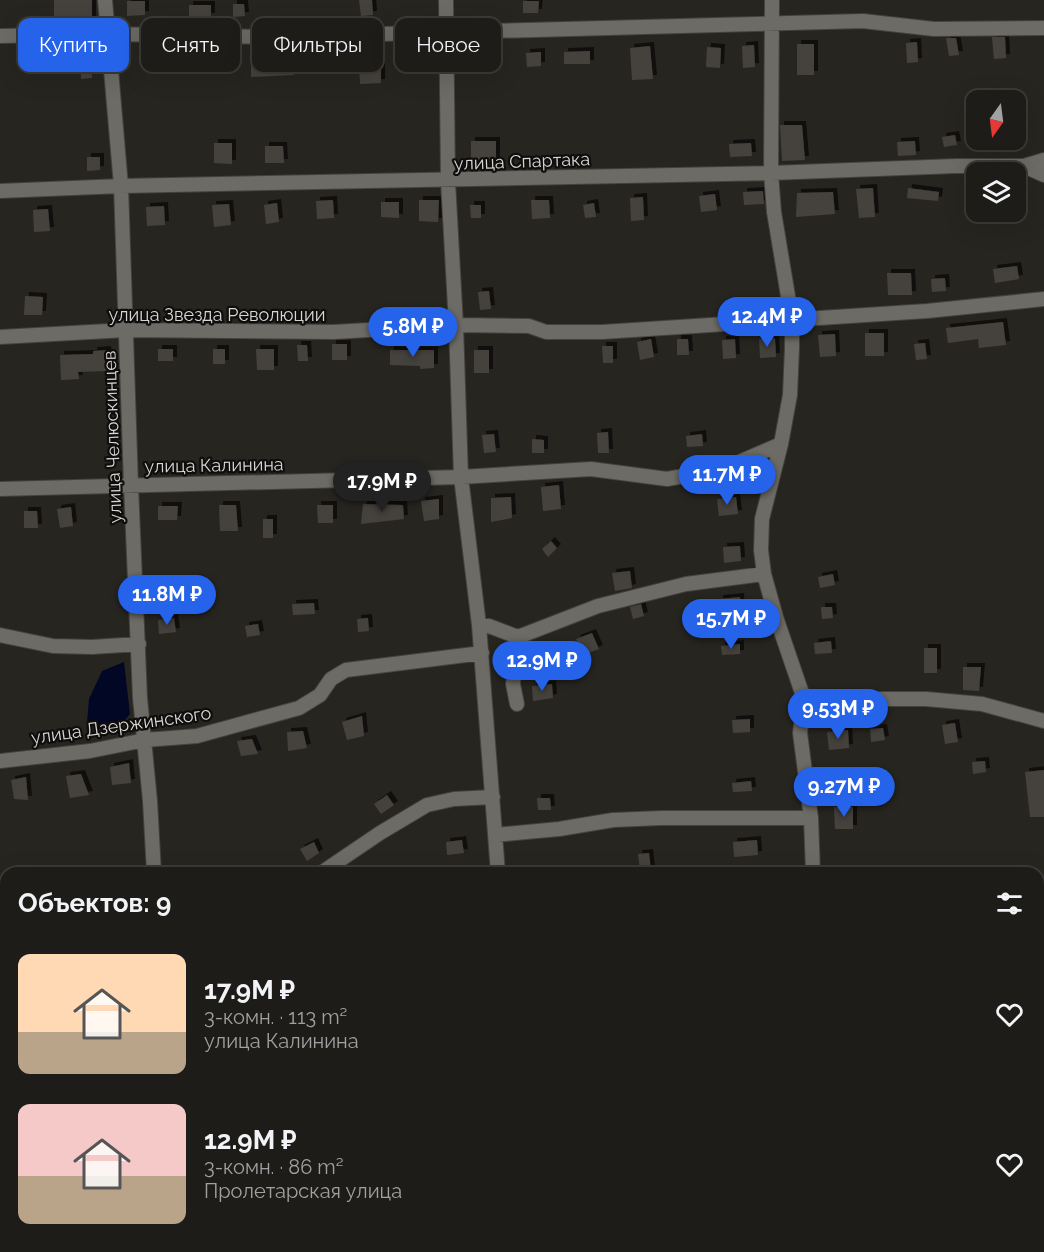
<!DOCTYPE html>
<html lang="ru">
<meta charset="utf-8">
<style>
body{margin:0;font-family:Raleway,sans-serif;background:#252521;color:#f1f3f6;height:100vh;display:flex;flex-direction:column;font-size:22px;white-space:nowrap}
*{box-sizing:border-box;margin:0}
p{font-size:20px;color:#a0a1a2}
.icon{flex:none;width:33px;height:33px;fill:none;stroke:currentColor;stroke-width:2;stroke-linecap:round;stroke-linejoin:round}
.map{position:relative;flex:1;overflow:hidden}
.sheet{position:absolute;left:0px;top:867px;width:1044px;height:386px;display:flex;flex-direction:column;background:#1d1c18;border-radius:18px 18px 0 0;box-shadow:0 6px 24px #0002,0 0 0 2px #3b3a37}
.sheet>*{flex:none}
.guide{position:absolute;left:18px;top:18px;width:600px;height:54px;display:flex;gap:12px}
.needle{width:39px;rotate:194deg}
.tools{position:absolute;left:966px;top:90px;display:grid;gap:12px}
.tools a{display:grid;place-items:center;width:60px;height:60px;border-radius:12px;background:#1d1c18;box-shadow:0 6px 24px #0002,0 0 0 2px #3b3a37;font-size:30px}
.price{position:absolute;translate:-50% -51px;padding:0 14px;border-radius:21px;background:#2563eb;color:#fff;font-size:20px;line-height:39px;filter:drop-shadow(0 2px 3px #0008)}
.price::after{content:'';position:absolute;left:50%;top:36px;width:18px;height:14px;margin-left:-9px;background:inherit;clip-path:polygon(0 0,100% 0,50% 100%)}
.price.selected{background:#222;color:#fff}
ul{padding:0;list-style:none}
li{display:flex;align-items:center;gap:18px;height:150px;padding:0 18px}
li span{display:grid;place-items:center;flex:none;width:168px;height:120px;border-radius:12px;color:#555}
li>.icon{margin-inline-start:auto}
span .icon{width:72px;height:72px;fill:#fffc;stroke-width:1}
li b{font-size:26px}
h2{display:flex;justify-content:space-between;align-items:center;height:72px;padding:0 18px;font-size:26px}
.chip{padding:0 21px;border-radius:12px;background:#1d1c18;box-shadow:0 6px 24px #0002,0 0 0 2px #3b3a37;font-size:21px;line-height:54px}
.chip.selected{background:#2563eb;color:#fff}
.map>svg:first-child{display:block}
.water{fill:#010725}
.building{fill:#45423c;filter:url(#shadow)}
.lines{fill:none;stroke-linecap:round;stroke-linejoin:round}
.minor-casing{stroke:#44423e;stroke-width:16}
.minor{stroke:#6d6b65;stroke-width:14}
.labels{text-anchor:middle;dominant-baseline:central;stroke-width:4.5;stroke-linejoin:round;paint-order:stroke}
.street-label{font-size:18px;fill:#d8d6d3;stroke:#0f0e0c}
</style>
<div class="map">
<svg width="1044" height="1252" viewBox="0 0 1044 1252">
<defs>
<filter id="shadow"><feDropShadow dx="4" dy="-4" stdDeviation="0" flood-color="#0009"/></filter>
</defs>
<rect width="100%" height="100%" fill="#272520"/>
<path class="water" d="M124,662L130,714L120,726L110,731L87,723L89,699L102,671Z"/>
<path class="building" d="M54,0H92V20L54,21Z
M359,0H372L373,15L361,16Z
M127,1H145V15L127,16Z
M523,1H539L538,13H523Z
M233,4H244L245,16L233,17Z
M189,5H211V17H189Z
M992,37H1005L1006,58L994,59Z
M946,38H956L959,55L949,56Z
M917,42L918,62L907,63L906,43Z
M797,44H814V75H797Z
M754,45L755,67L743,68L742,46Z
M650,46L653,79L632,80L630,48Z
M707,47L721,48L720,68L706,67Z
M489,50L490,72L467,73L466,51Z
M590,51V64H564V52Z
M541,52V66L527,67L526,53Z
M405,55L417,56L416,69L405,68Z
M160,56L175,57V61L198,60L199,70H159Z
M264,57L293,58L294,75L251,77V58Z
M91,59L92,78L81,79L80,60Z
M359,61H381V83L360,84Z
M780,125H802L805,160L782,161Z
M955,135L957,145L944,147L942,137Z
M471,141H496V162H471Z
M915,141L916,155L898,156L897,142Z
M214,143H232V164L214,163Z
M751,143L752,156L730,157L729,144Z
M265,146H283L284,163H265Z
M87,157H100V170L87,171Z
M873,188L875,217L859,218L856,189Z
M908,188L939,192L938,201L907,198Z
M763,191L764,204L744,205L743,192Z
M833,192L835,214L796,217L797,193Z
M715,194L717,210L701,212L699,196Z
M643,197L644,220L631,221L630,198Z
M333,200L334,218L317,219L316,201Z
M419,200H439L438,222L419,221Z
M531,200H549L550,218L532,219Z
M381,202H399V218L381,217Z
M277,203L279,222L266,224L264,205Z
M594,203L596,217L585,218L583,205Z
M229,204L231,225L214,227L212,205Z
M470,205H481V218H471Z
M164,206L165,225L147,226L146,207Z
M48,209L50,231L34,232L33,210Z
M1017,266L1019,279L995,283L993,269Z
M887,273H911L912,295H888Z
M945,278L946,291L932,292L931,279Z
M489,291L491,309L480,310L478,292Z
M25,296L43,297L42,315H24Z
M1003,322L1006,345L979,348L978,339L948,343L946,328Z
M865,333H884V356H865Z
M835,334L836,356L820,357L818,335Z
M775,338L776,357L760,358L759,339Z
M651,339L654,357L640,360L637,342Z
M677,339H688L689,355H677Z
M735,339L736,358L723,359L722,340Z
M925,343L927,359L916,360L914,344Z
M332,344H347V360H332Z
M297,345H307L308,361H298Z
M602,346H613V363H603Z
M158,349H173V361H158Z
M213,349H225V364H213Z
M256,349H274V370H257Z
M107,350L108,371L78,372L79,379L61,380L60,355L93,354V351Z
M390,350H434V368L420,369V366L390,365Z
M474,350H489V373H474Z
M608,432L609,453H598L597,433Z
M494,434L496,452L484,453L482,435Z
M702,434L703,446L687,447L686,436Z
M532,439L544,440V453H532Z
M559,485L561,509L543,511L541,487Z
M511,497L512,518L491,522V498Z
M736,497L738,514L719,516L717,499Z
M439,499V519L424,521L421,501Z
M363,504L403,505L404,519L361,524Z
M219,505H236L238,531H220Z
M317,505H333V523H318Z
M158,506H178L177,520H158Z
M71,507L73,526L60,528L57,509Z
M24,511H37L38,528H24Z
M263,519H273V538H263Z
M551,541L557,548L548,557L542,549Z
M740,546L741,561L724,563L723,547Z
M630,571L632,588L615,591L612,573Z
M833,574L835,585L820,588L818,577Z
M740,597L741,614L720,616L719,599Z
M314,603L315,614L293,615L292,604Z
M641,604L644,616L633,619L630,607Z
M821,607H832L833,618L822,619Z
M174,618L176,632L159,634L158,620Z
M368,618L369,631L358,632L357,619Z
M258,624L260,635L247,637L245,626Z
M592,633L599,649L583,655L576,639Z
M831,641L832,653L815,654L814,643Z
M740,644V654L722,655L721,646Z
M924,648H937V673H924Z
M963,667H981L979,691L963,690Z
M552,684L553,698L533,701L532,686Z
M362,716L364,736L347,740L342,722Z
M750,719V732L733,733L732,720Z
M955,723L958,742L945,744L942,725Z
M883,728L885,740L871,742L870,729Z
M848,730L849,748L829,750L827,732Z
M303,731L307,748L288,751L287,732Z
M252,739L258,754L241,756L237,741Z
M985,761L986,772L973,774L972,762Z
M129,763L131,783L112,785L110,767Z
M1044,770V817H1030L1025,772Z
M81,774L89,795L70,798L66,776Z
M26,777L28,800L14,799L11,780Z
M751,781L752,791L733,792L732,783Z
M387,795L394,805L381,814L374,804Z
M537,798H550L551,810H538Z
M834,807H853V829H835Z
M462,840L464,853L447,855L446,842Z
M757,840L758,855L734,857L733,842Z
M314,842L319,853L307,861L300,849Z
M649,853L651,870L640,871L638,854Z"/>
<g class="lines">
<g class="minor-casing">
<path id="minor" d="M105,0L121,186L131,485L140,698L150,801L154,873
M446,0L448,181L456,325L461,477L479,625L498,873
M772,0L771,173L774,212L792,320V348L790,395L781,444L762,519L761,550L764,574L776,617L804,699L800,733L811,818L813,873
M0,36L107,34L273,37L863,21L934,29L1044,28
M1024,166L1044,175
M0,191L121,186L771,173L956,166H1024L1044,160
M0,337L126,330L333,332L456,325L529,326L546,332H602L927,311L1044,299
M0,489L461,477L591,469L667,479L723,469L781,444
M479,625L489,626L518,637L598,606L686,584L764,574
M0,635L53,646L92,647L139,644
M804,699H926L982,704L1044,721
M517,704L513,684L518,637
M0,761L90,751L145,740L197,736L299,708L320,695L331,679L346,670L482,653
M495,835L559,829L613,820L661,818H811
M321,873L380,833L427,805L454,799L493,797
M0,981L6,979
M1038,1073H1044
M0,1201L6,1199
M250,1246L251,1252
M527,1246V1252
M812,1246V1252"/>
</g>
<use href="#minor" class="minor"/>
</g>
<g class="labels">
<g class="street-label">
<text transform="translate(522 161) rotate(-2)">улица Спартака</text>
<text x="217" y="314">улица Звезда Революции</text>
<text transform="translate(112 437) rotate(-92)">улица Челюскинцев</text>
<text transform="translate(214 465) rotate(-1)">улица Калинина</text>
<text transform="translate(121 725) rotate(-8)">улица Дзержинского</text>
</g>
</g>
</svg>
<div class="tools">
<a><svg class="needle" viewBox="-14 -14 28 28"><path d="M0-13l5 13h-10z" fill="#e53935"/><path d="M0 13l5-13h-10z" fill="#a0a1a2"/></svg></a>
<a><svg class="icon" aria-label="layers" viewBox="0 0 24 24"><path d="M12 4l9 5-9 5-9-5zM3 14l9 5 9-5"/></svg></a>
</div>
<b class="price" style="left:767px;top:348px">12.4M ₽</b>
<b class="price" style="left:413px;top:358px">5.8M ₽</b>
<b class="price" style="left:727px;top:506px">11.7M ₽</b>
<b class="price selected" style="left:382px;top:513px">17.9M ₽</b>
<b class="price" style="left:167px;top:626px">11.8M ₽</b>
<b class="price" style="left:731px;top:650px">15.7M ₽</b>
<b class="price" style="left:542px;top:692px">12.9M ₽</b>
<b class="price" style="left:838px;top:740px">9.53M ₽</b>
<b class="price" style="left:844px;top:818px">9.27M ₽</b>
<div class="guide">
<a class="chip selected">Купить</a>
<a class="chip">Снять</a>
<a class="chip">Фильтры</a>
<a class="chip">Новое</a>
</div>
<section class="sheet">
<h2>Объектов: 9<svg class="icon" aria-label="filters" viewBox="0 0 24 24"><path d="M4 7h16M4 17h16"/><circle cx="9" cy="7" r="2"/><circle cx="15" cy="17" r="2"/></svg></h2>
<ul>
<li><span style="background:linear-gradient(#ffd9b3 65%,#b9a48a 0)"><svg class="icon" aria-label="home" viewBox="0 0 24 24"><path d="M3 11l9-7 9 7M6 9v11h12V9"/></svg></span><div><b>17.9M ₽</b><p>3-комн. · 113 m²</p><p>улица Калинина</p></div><svg class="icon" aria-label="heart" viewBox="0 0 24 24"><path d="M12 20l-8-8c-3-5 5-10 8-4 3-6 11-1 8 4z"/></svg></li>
<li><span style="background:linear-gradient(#f6c9c9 60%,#b9a48a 0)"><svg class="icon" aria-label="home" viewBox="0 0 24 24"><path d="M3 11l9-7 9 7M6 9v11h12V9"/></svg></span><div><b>12.9M ₽</b><p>3-комн. · 86 m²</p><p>Пролетарская улица</p></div><svg class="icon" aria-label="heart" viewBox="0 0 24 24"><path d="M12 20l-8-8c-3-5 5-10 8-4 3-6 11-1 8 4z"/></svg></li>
</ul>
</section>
</div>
